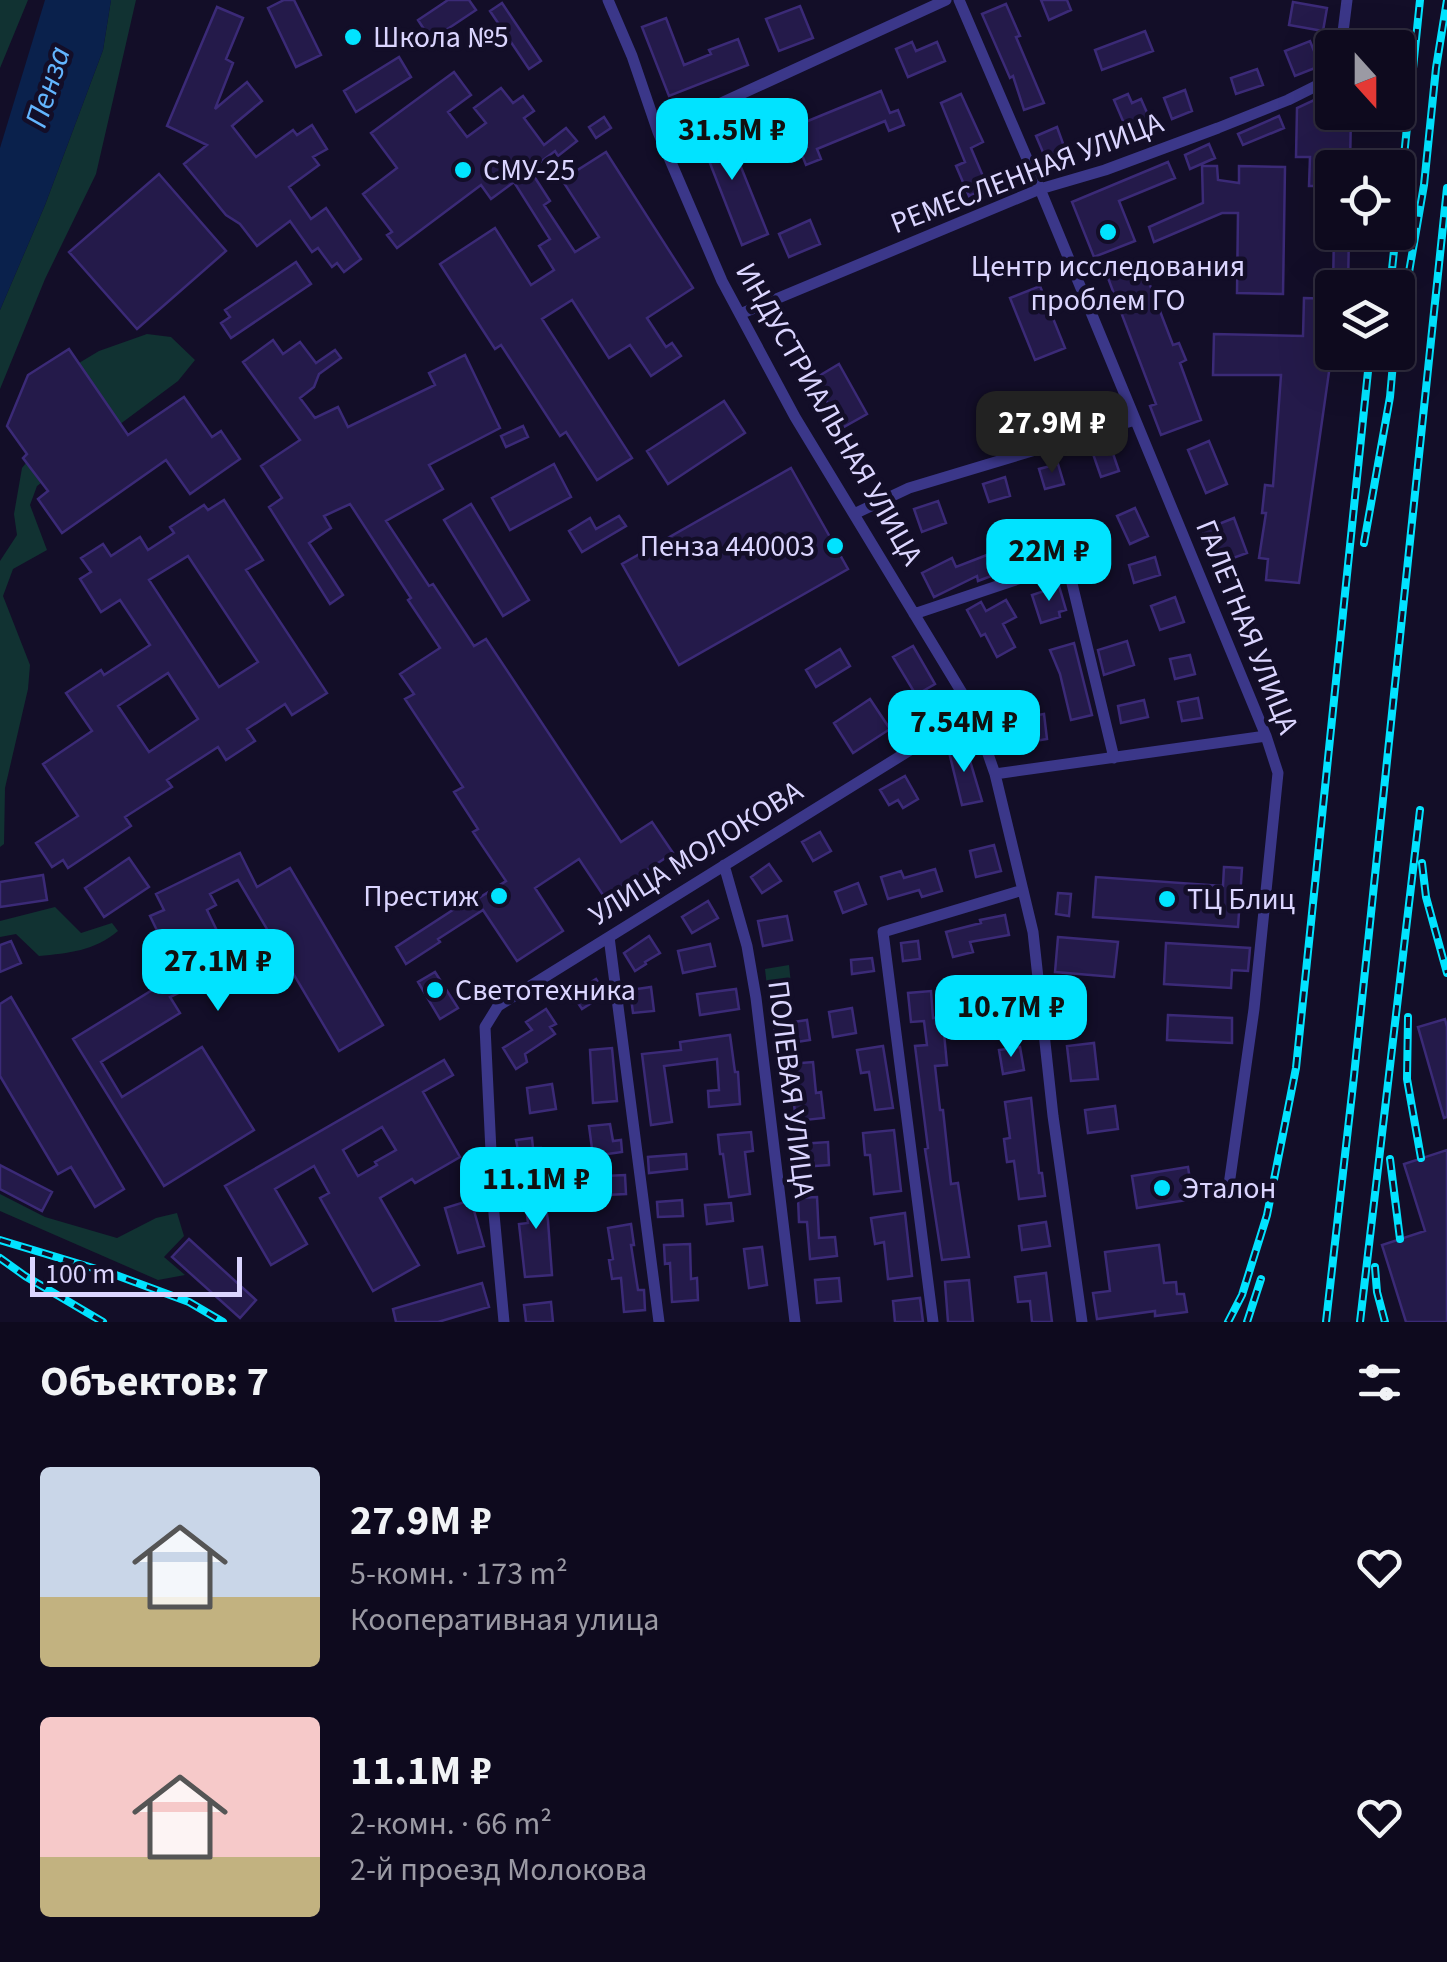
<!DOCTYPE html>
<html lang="ru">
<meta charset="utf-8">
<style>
body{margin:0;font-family:"Source Sans 3",sans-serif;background:#1c182b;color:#f1f3f6;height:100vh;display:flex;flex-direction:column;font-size:38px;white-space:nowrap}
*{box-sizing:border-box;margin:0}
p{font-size:32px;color:#9b9aa4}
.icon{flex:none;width:55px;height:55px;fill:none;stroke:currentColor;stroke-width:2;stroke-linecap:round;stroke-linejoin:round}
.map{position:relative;height:1322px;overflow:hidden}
.side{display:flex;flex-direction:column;background:#0e0a1e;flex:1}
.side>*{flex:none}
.needle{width:65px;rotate:159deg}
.fabs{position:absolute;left:1315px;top:30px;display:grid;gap:20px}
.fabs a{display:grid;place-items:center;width:100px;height:100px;border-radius:10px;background:#0e0a1e;box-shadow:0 10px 40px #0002,0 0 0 2px #2e2b3c;font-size:50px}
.scale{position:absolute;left:30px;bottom:25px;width:212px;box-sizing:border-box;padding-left:10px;border:5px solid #dbd5ff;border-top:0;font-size:28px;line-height:35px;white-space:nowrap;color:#dbd5ff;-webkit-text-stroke:8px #130e28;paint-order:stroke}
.price{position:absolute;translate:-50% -85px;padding:0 22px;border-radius:20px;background:#01e3ff;color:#111;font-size:32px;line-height:65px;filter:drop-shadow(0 2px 5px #0008)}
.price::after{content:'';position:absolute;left:50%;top:60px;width:30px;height:22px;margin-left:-15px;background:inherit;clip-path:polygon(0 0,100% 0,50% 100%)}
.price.active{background:#222;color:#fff}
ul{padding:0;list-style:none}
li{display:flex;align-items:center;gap:30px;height:250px;padding:0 40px}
li span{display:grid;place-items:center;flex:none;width:280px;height:200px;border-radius:10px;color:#555}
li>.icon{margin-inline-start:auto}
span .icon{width:120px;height:120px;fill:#fffc;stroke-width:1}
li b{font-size:42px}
h2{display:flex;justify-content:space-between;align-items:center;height:120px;padding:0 40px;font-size:42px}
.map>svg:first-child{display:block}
.green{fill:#113232}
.water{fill:#0a214c}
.building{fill:#241a4a;stroke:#3b2a77;stroke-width:2.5;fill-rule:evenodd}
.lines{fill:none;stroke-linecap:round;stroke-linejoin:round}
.street{stroke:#3b3789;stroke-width:11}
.rail-casing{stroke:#01e3ff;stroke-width:8}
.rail{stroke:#130e28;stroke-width:4;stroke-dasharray:11;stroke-linecap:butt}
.poi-dot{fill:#01e3ff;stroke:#130e28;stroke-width:4}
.labels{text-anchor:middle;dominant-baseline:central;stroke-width:9;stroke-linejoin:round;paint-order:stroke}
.poi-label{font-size:30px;fill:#dbd5ff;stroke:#130e28;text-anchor:start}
.street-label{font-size:30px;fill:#dbd5ff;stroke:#130e28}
.water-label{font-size:32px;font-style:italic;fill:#63b5ff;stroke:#130e28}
</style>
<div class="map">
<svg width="1447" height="1322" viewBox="0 0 1447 1322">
<rect width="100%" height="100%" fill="#130e28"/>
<path class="green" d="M0,0H28L0,68Z
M111,0H136L96,174L45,279L0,389V310L45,205L103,50Z
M147,334L171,337L195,360L178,381L37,486L30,505L47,550L13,569L3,596L30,665L28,689L5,788L4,844L0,847V561L17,535L14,514L22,468L26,463L79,363L99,351Z
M55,907L81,933L112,923L118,931C94,951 69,953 39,956L16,934L0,937V921Z
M789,965L791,984L767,987L765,969Z
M0,1194L45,1217L117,1238L156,1218L177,1213L184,1236L164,1257L185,1275L158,1280L0,1211Z"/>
<path class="water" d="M45,0H111L103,50L45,205L0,310V148Z"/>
<path class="building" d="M284,0H294L321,55L296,67L268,8Z
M448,0H469L476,10L431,40L418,20Z
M1041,0H1067L1071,10L1049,20Z
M1293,2L1327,8L1323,31L1289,25Z
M502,3L541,61L529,69L490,11Z
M1006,4L1020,36L1016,37L1044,103L1024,110L1013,76L1010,78L982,14Z
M800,6L813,38L779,51L766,19Z
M217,7L243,18L226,59L233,63L215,109L247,82L262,101L232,126L256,157L293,130L297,135L312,125L327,149L313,157L319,165L289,187L311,219L326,208L361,259L344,272L337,263L332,267L318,248L312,252L290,221L257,246L240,224L226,215L184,164L207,145L167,126Z
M666,18L684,65L711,54L709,50L738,39L748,65L669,96L642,27Z
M1145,31L1153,51L1102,70L1095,50Z
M1310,41L1320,66L1295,76L1285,51Z
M912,42L916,51L937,42L945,61L908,77L896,49Z
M399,57L411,77L356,112L344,91Z
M1257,69L1263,85L1236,94L1231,78Z
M454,72L471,95L448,112L467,137L486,123L474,108L501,88L513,103L523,96L534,111L524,118L544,145L566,128L577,141L558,156L555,151L530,170L550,201L544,205L575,252L599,237L562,180L606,152L693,288L647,318L666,347L672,343L681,356L651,376L630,345L609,358L572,300L542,319L632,458L597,480L566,432L560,436L501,345L495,349L440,264L495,228L531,285L554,270L539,246L550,239L514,182L491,199L481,185L397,248L387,235L392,232L363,194L397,168L371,133Z
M1185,90L1192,111L1172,119L1164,98Z
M881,91L890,113L898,110L904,125L889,131L885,121L817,149L821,159L806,165L800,150L807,147L798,125Z
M961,94L983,142L971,148L988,188L969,196L956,166L965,162L941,103Z
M1128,94L1132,103L1141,99L1155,131L1132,142L1114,100Z
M1325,95V112H1351L1350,168H1332V233H1316L1317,186H1309L1310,157H1296L1297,108Z
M767,104L777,129L757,137L747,112Z
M1279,116L1284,128L1243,145L1238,134Z
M604,117L611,128L596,138L589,127Z
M722,120L768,234L742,245L697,130Z
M1057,127L1065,149L1045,157L1036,136Z
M1209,144L1215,158L1190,169L1185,155Z
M1168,162L1175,178L1119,201L1135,241L1094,257L1072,202Z
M1202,166H1217L1218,180L1239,183V166L1285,167L1283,294L1237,293L1238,213H1222L1154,242L1149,227L1203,203Z
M159,174L226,251L137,329L69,252Z
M810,220L820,244L789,257L779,234Z
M1334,232H1349L1348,288H1333Z
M296,262L311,284L231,338L221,323L230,317L225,310Z
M1148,262L1154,278L1148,280L1173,345L1179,343L1186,360L1180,363L1201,420L1161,435L1150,406L1156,404L1108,278Z
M1040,286L1065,348L1035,360L1010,298Z
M1304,298L1332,299V306L1331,358L1299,583L1266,580L1268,559L1259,558L1266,513H1262L1265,485L1273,486L1281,375H1213L1214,334L1303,336Z
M273,340L283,354L300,342L316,363L335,350L341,358L319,374L314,387L300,398L315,418L338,407L348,427L435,385L429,373L465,355L500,428L429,465L443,489L386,521L429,586L433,584L474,646L486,639L621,842L652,822L673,853L605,898L579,859L535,888L563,931L517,961L483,910L438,939L440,942L406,964L396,947L459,906L461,909L506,881L473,832L478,829L454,792L463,787L405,699L414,694L400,674L440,648L408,600L411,598L350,504L324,516L331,528L309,543L343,595L330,604L269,507L282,498L261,466L300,440L243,362Z
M69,349L128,435L184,397L212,437L221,431L240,459L190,494L166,460L62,533L38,499L48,491L23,458L27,454L7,426L28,375Z
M839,364L867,414L842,428L814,379Z
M724,401L745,433L668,484L647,451Z
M523,426L528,437L506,447L501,436Z
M1209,441L1227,484L1206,493L1188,450Z
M1109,442L1119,471L1101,477L1091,448Z
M554,464L571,497L510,530L492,498Z
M1058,464L1064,484L1045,489L1039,469Z
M791,468L848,569L679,665L622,564Z
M1005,477L1010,496L989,502L983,484Z
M224,500L263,560L246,570L327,693L292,715L285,704L247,729L255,741L226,760L218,747L167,780L172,787L125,817L131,826L68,868L63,860L52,867L36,843L78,816L43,764L92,731L66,693L101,670L104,675L150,645L120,600L101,612L80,579L91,572L81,558L103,544L111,556L140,537L148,550L174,533L170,527L204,505L208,510ZM188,556L258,662L219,687L149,580ZM168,673L198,719L149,752L118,706Z
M938,501L946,523L922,532L914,509Z
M471,504L529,600L503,616L444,520Z
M1135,508L1148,536L1130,544L1117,516Z
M619,516L626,526L582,552L569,531L590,518L596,529Z
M1234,518L1247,553L1214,565L1201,531Z
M1026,528L1038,560L1018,567L1006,535Z
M987,555L994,575L978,581L977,576L934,597L922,573L952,558L956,567Z
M1155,557L1160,575L1134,583L1129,565Z
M1059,586L1066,610L1059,612L1060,617L1041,623L1032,595Z
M1175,597L1184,622L1160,630L1151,606Z
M1006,600L1016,617L1003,624L1015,647L997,657L985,634L981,636L967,610L981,602L986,611Z
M1127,641L1134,665L1104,675L1098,650Z
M1074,643L1092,715L1071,720L1060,674L1050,650Z
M913,646L935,684L916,695L893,657Z
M840,649L850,666L816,687L806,670Z
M1190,655L1195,674L1175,679L1170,659Z
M1198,698L1202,718L1182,721L1178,702Z
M870,699L890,729L853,753L834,723Z
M1144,700L1148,717L1121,723L1118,706Z
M1030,705L1032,716L1044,714L1047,739L1023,743L1017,707Z
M965,744L982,801L962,805L948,748Z
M905,776L918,799L903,808L898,800L889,805L880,790Z
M820,832L831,851L813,861L802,842Z
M994,845L1001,871L976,877L970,851Z
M240,853L257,887L290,868L383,1025L339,1051L238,880L210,894L216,905L207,910L234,966L170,997L180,1013L101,1062L122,1097L202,1047L254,1130L164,1186L73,1039L178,974L150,916L164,910L156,894Z
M129,858L149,887L104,917L85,888Z
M769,864L781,881L762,893L751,877Z
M1224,867L1242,868L1238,927L1093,917L1096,877L1223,886Z
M935,869L942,891L922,897L919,890L888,899L881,877L901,871L904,878Z
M43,875L47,900L0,907V882Z
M858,883L866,904L843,913L835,892Z
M1058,893L1071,894L1069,916L1056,914Z
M708,901L718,918L692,933L682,917Z
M1005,915L1009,935L970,942L973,952L953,957L946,932L981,923L980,920Z
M787,916L792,940L763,946L758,921Z
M649,936L660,953L645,962L646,964L635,971L624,953Z
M1058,937L1118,942L1114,977L1055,972Z
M11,941L21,963L0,972V945Z
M918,941L920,959L903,961L901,943Z
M1166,943L1250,948L1248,971L1232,970L1231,988L1164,984Z
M710,944L715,966L683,973L678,951Z
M872,958L874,971L852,974L851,960Z
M435,972L458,1008L440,1019L418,982Z
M596,979L604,992L602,993H607L582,1009L572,994Z
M651,987L654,1011L633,1013L630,990Z
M736,989L739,1009L700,1015L697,994Z
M931,991L933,1018L949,1016L951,1032L944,1033L947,1065L935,1066L940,1110H943L951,1184L958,1183L969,1257L942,1260L925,1149L928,1148L915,1046L927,1045L924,1021L911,1022L908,993Z
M11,997L124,1189L95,1207L71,1167L58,1174L0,1076V1004Z
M1015,1000L1019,1025L999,1028L995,1003Z
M852,1008L856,1033L833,1037L829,1012Z
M546,1009L556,1024L550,1027L555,1034L525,1054L527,1062L516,1069L503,1048L532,1030L526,1022Z
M1168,1015L1232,1018V1043L1167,1040Z
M1445,1019L1447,1027V1117L1444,1118L1418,1027Z
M807,1020L810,1040L777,1045L774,1025Z
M730,1035L735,1072H738L740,1104L709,1107L708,1091L719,1090L717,1059L664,1066L672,1122L651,1125L642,1054L681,1050L680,1042Z
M1094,1043L1098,1079L1071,1081L1067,1046Z
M883,1046L893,1108L875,1110L869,1072L861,1073L857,1050Z
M1020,1047L1024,1070L1003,1074L999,1050Z
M612,1048L617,1101L593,1103L590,1050Z
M444,1060L453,1075L423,1092L460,1157L415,1183L412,1179L380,1198L419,1265L373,1291L320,1198L329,1193L314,1166L275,1189L307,1244L271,1265L225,1186ZM382,1127L396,1150L375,1162L377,1165L358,1176L343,1150Z
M813,1062L816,1093L821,1092L824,1118L796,1121L789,1064Z
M552,1084L556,1109L530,1113L527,1088Z
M1031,1098L1039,1173H1042L1045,1196L1019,1199L1014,1161L1007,1162L1004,1139L1010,1138L1005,1102Z
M1115,1106L1118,1129L1088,1133L1085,1110Z
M610,1124L613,1141L621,1140L622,1152L593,1156L589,1126Z
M894,1130L901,1191L874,1194L870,1155H865L863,1133Z
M751,1132L753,1151L745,1152L750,1194L729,1197L723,1154H720L718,1135Z
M532,1138L533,1148H541L542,1161L521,1166L516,1140Z
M828,1142L829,1165L801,1167L800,1144Z
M1447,1150V1322H1406L1382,1245L1425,1231L1404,1164Z
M686,1154L687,1169L649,1173L648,1157Z
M0,1165L52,1192L42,1211L0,1189Z
M1188,1167L1193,1199L1137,1208L1132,1176Z
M625,1175L626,1194L606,1195L605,1176Z
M542,1180L548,1221L552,1275L525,1277L519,1224L528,1223L523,1181Z
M817,1197L819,1238L835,1237L837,1256L810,1259L807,1222H799L798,1198Z
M471,1200L484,1246L458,1253L445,1208Z
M682,1200L683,1216L658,1217L657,1202Z
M731,1203L733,1221L707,1224L705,1205Z
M905,1213L912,1276L888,1279L884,1242L875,1244L871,1218Z
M1046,1222L1050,1246L1022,1250L1019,1226Z
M631,1224L634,1245H631L638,1290H644L645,1310L624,1312L621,1278L612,1279L609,1260L613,1259L608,1228Z
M189,1239L256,1300L240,1318L172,1257Z
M690,1244L691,1279L697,1278L698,1300L672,1302L670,1263L665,1264L664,1245Z
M1159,1245L1164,1283L1176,1282L1177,1294H1184L1187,1312L1155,1316V1311L1097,1319L1093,1293L1110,1291L1105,1252Z
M762,1247L767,1285L749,1288L744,1249Z
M1046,1273L1052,1322H1032L1030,1301L1018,1302L1015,1277Z
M839,1278L841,1301L817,1303L815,1280Z
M969,1280L973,1322H948L945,1282Z
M482,1283L489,1307L438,1322H396L393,1309Z
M920,1298L923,1322H895L893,1301Z
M551,1302L553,1322H526L524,1305Z"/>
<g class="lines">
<path class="street" d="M608,0L632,56L658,132L722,281L795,417L973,711L995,774L1033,932L1053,1116L1082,1322
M959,0L1040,189L1266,736L1278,773L1254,1009L1228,1192
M1341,48L1347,0
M658,132L946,0
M740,314L1040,189L1105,170L1218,128L1288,100L1332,78
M854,514L909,488L1135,420
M914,614L1060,565L1069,571L1114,758
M995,774L1266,736
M724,865L747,946L756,998L795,1322
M609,937L659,1322
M504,1322L494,1214L485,1027L498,1006L973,711
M933,1322L883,932L1023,890"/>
<g class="rail-casing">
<path id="rail" d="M1398,215L1420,0
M1390,288L1396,232
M1398,336L1424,185L1436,68L1447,0
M1364,543L1390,397L1394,352
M1422,863L1426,897L1447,973
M1408,1017L1407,1079L1421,1158
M1390,1159L1400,1239
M0,1240L113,1274L189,1302L223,1322
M0,1258L25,1276L103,1322
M1375,1267L1377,1292L1385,1322
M1228,1322L1242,1295L1267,1215L1296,1068L1370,352
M1247,1322L1261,1279
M1326,1322L1354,1076L1447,188
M1360,1322L1420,810"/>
</g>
<use href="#rail" class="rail"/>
</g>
<g class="poi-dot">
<circle cx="353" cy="37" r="10"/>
<circle cx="463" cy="170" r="10"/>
<circle cx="1108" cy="232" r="10"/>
<circle cx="835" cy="546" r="10"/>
<circle cx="499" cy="896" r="10"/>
<circle cx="1167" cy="899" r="10"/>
<circle cx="435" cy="990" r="10"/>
<circle cx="1162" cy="1188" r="10"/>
</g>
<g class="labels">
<g class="poi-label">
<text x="373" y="37">Школа №5</text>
<text x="483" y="170">СМУ-25</text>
<text x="1108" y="266" text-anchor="middle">Центр исследования<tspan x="1108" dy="34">проблем ГО</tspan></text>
<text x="815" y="546" text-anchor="end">Пенза 440003</text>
<text x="479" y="896" text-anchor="end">Престиж</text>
<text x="1187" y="899">ТЦ Блиц</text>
<text x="455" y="990">Светотехника</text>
<text x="1182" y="1188">Эталон</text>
</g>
<g class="street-label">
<text transform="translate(1027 173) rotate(-21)">РЕМЕСЛЕННАЯ УЛИЦА</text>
<text transform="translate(829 414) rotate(60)">ИНДУСТРИАЛЬНАЯ УЛИЦА</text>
<text transform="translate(1247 627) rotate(68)">ГАЛЕТНАЯ УЛИЦА</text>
<text transform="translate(696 853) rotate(-32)">УЛИЦА МОЛОКОВА</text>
<text transform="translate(791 1089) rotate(83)">ПОЛЕВАЯ УЛИЦА</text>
</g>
<g class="water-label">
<text transform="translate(48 87) rotate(-72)">Пенза</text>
</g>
</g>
</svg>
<div class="fabs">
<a><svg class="needle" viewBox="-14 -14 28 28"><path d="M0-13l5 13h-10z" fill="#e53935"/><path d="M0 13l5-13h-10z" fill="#9b9aa4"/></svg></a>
<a><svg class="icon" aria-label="locate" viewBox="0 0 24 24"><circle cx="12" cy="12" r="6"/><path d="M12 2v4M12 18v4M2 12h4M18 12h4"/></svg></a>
<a><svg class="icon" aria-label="layers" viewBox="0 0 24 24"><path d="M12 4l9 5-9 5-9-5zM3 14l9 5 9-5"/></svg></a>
</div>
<div class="scale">100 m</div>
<b class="price" style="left:732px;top:183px">31.5M ₽</b>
<b class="price active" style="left:1052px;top:476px">27.9M ₽</b>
<b class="price" style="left:1049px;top:604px">22M ₽</b>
<b class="price" style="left:964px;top:775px">7.54M ₽</b>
<b class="price" style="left:218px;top:1014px">27.1M ₽</b>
<b class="price" style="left:1011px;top:1060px">10.7M ₽</b>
<b class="price" style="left:536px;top:1232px">11.1M ₽</b>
</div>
<section class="side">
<h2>Объектов: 7<svg class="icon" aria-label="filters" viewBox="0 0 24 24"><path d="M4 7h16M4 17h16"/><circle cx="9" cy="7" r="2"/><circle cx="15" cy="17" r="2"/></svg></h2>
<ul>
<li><span style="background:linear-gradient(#c9d6e8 65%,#c2b280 0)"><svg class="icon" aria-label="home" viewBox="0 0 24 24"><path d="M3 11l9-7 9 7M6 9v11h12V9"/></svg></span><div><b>27.9M ₽</b><p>5-комн. · 173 m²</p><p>Кооперативная улица</p></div><svg class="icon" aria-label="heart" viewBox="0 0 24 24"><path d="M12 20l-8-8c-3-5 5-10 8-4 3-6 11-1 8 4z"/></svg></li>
<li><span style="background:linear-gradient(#f6c9c9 70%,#c2b280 0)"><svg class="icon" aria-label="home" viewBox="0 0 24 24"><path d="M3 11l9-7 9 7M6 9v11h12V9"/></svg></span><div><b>11.1M ₽</b><p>2-комн. · 66 m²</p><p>2-й проезд Молокова</p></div><svg class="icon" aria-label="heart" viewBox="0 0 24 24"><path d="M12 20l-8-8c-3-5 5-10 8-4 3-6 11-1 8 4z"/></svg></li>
</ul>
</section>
